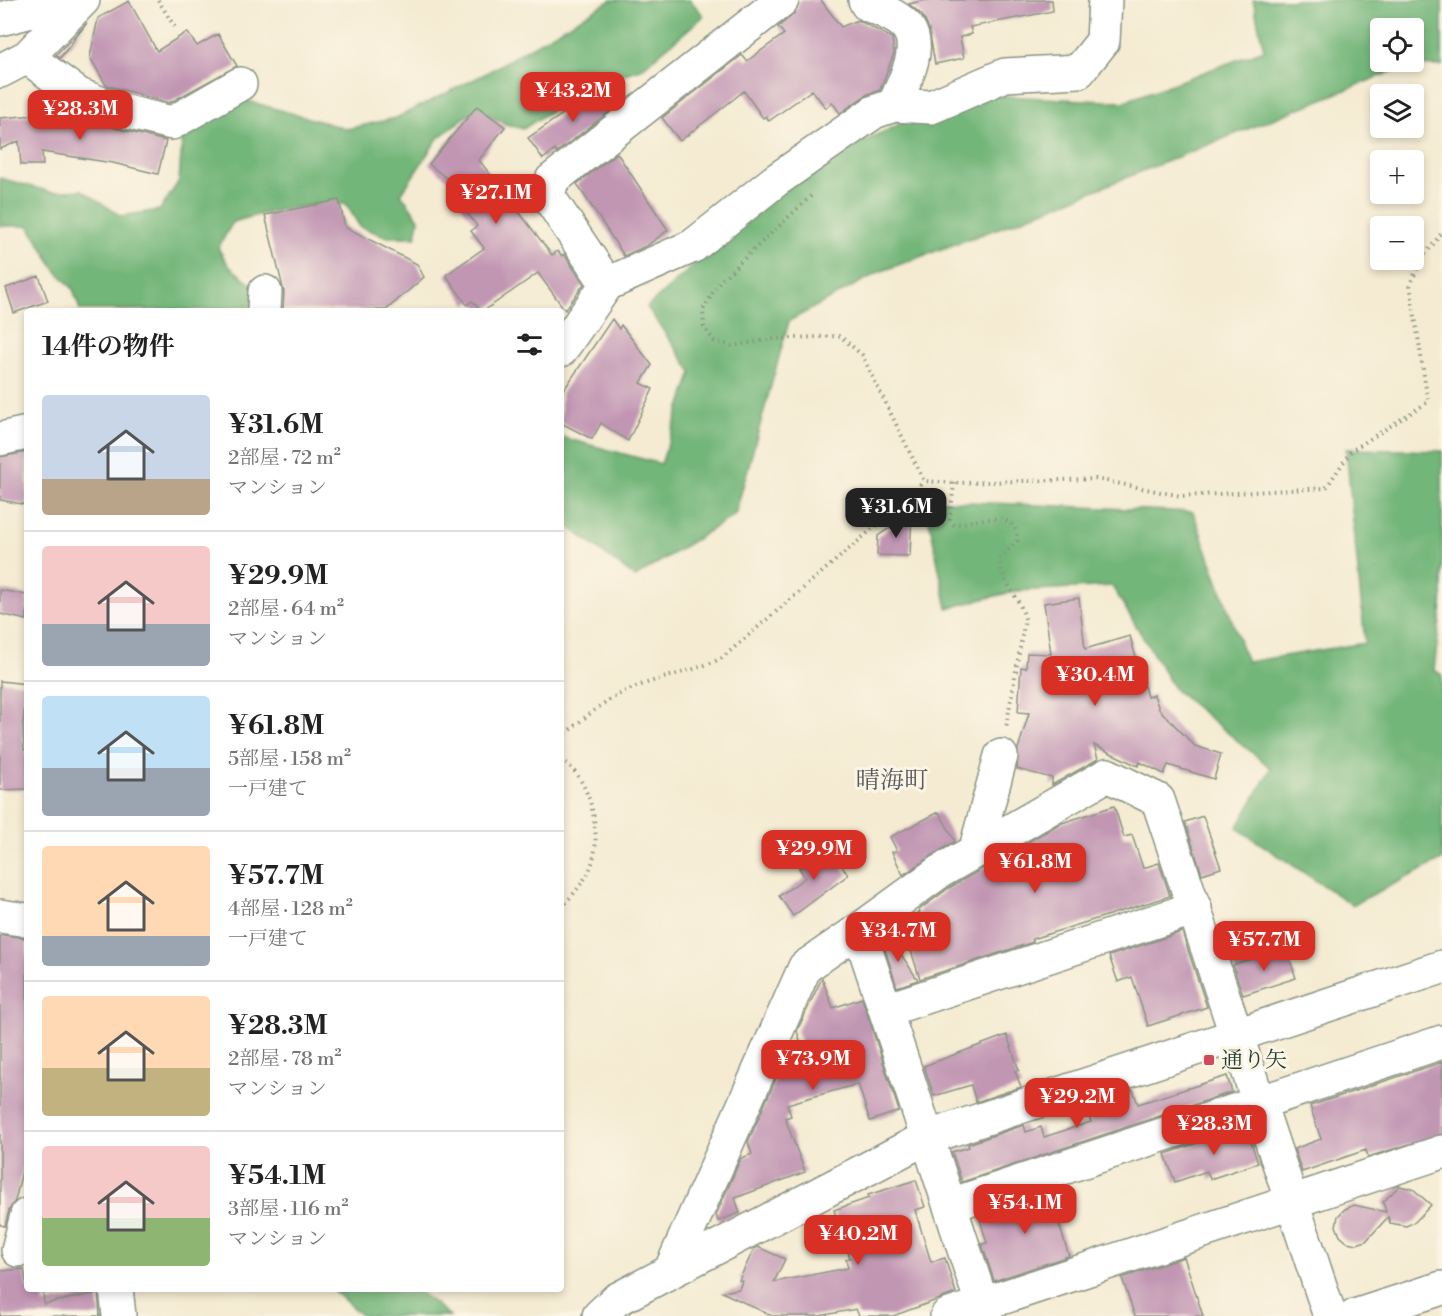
<!DOCTYPE html>
<html lang="ja">
<meta charset="utf-8">
<style>
body{margin:0;font-family:"Libre Bodoni","Noto Serif JP",serif;background:#f6f6f6;color:#222;height:100vh;display:flex;flex-direction:column;font-size:22px;white-space:nowrap}
*{box-sizing:border-box;margin:0}
p{font-size:20px;color:#767676}
.icon{flex:none;width:33px;height:33px;fill:none;stroke:currentColor;stroke-width:2;stroke-linecap:round;stroke-linejoin:round}
.map{position:relative;flex:1;overflow:hidden}
.panel{position:absolute;left:24px;top:308px;width:540px;height:984px;display:flex;flex-direction:column;background:#fff;border-radius:6px;box-shadow:0 3px 9px #0003}
.panel>*{flex:none}
.buttons{position:absolute;left:1370px;top:18px;display:grid;gap:12px}
.buttons a{display:grid;place-items:center;width:54px;height:54px;border-radius:6px;background:#fff;box-shadow:0 3px 9px #0003;font-size:30px}
.price{position:absolute;translate:-50% -51px;padding:0 14px;border-radius:12px;background:#d93025;color:#fff;font-size:20px;line-height:39px;filter:drop-shadow(0 2px 3px #0008)}
.price::after{content:'';position:absolute;left:50%;top:36px;width:18px;height:14px;margin-left:-9px;background:inherit;clip-path:polygon(0 0,100% 0,50% 100%)}
.price.on{background:#222;color:#fff}
ul{padding:0;list-style:none}
li{display:flex;align-items:center;gap:18px;height:150px;padding:0 18px}
li+li{border-top:2px solid #e0e0e0}
li span{display:grid;place-items:center;flex:none;width:168px;height:120px;border-radius:6px;color:#555}
li>.icon{margin-inline-start:auto}
span .icon{width:72px;height:72px;fill:#fffc;stroke-width:1}
li b{font-size:26px}
h2{display:flex;justify-content:space-between;align-items:center;height:72px;padding:0 18px;font-size:26px}
.map>svg:first-child{display:block}
.forest{fill:#73b679;stroke:#497a56;stroke-width:1.5;fill-rule:evenodd}
.building{fill:#c196b3}
.lines{fill:none;stroke-linecap:round;stroke-linejoin:round}
.minor-casing{stroke:#8a9483;stroke-width:36}
.major-casing{stroke:#8a9483;stroke-width:36}
.path{stroke:#8a9483;stroke-width:4;stroke-dasharray:1.5 4.5;stroke-linecap:butt}
.minor{stroke:#fff;stroke-width:33}
.major{stroke:#fff;stroke-width:33}
.poi-dot{fill:#d1495b;stroke:#fcf5e5;stroke-width:2}
.labels{text-anchor:middle;dominant-baseline:central;stroke-width:6;stroke-linejoin:round;paint-order:stroke}
.poi-label{font-size:22px;fill:#1f3d34;stroke:#fcf5e5;text-anchor:start}
.neighbourhood-label{font-size:24px;fill:#585c60;stroke:#fcf5e5}
</style>
<div class="map">
<svg width="1442" height="1316" viewBox="0 0 1442 1316">
<rect width="100%" height="100%" fill="#fcf5e5"/>
<filter id="ink" filterUnits="userSpaceOnUse"><feTurbulence type="fractalNoise" baseFrequency=".0167" numOctaves="2"/><feDisplacementMap in="SourceGraphic" scale="12" xChannelSelector="R" yChannelSelector="G"/><feConvolveMatrix kernelMatrix="1 2 1 2 8 2 1 2 1" color-interpolation-filters="sRGB"/></filter>
<filter id="wash" filterUnits="userSpaceOnUse"><feTurbulence type="fractalNoise" baseFrequency=".008" numOctaves="4" result="noise"/><feDisplacementMap in="SourceGraphic" scale="24" xChannelSelector="R" yChannelSelector="G"/><feGaussianBlur stdDeviation="1.35" result="paint"/><feColorMatrix in="noise" values="0 0 0 0 0 0 0 0 0 0 0 0 0 0 0 0 0 1.4 0 .05"/><feComposite in="paint" operator="in"/></filter>
<g filter="url(#wash)">
<rect width="100%" height="100%" fill="#f4ebd2"/>
<path class="forest" d="M611,0H690L704,16L641,69L594,83L523,129L506,124L477,108L438,138L401,194L419,219L416,237H388L360,227L346,204C306,203 271,210 233,222L218,248L229,266L256,288V310H80L73,289L55,269L29,226H0V178L51,192L82,190L121,216L160,210L179,181L182,141L222,109L245,100L347,129L396,118L485,74Z
M1253,0H1442V66L1408,65L1015,222L879,272L789,321L735,515L635,577L561,521V437L661,464L692,372L647,307L799,171L965,94L1123,102L1264,50ZM1380,28H1413V62H1380Z
M1346,449L1442,451V603L1434,670L1442,675V860L1352,905L1237,828L1271,768L1175,690L1112,586L1016,591L947,608L925,500L1193,512L1247,662L1365,643Z
M332,1289H416L450,1316H362Z"/>
<g id="blocks">
<path class="building" d="M800,0H821L841,27L858,20L892,38L894,53L880,90L868,94L840,113L832,102L826,108L812,90L769,121L766,116L763,118L744,91L680,141L662,118L742,55L747,61L784,34L778,27L794,14Z
M926,0H1052L1053,11L970,27L972,34L960,37L964,58L935,64L929,29L922,15L909,4Z
M129,1L157,51L187,32L197,46L218,34L237,66L169,103L106,85L90,57L98,18Z
M87,23L60,58L56,55Z
M605,85L619,104L556,153L555,150L543,159L528,138Z
M477,106L505,127L479,160L552,255L558,251L562,256L564,254L584,284L565,310L538,273L485,310H481L472,301L467,305L446,275L484,248L471,231L477,226L450,191L456,186L429,164Z
M72,112L114,128L166,141L158,174L113,163L42,152L43,165H21L19,141L0,149V118Z
M617,153L668,230L648,245L624,256L577,184Z
M339,200L345,227L417,264L424,277L386,310H283L284,292L265,215Z
M39,276L48,301L14,313L6,288Z
M612,319L619,329L621,325L652,365L641,383L653,389L628,441L601,423L592,439L561,423V394Z
M27,452V505L0,500V457Z
M912,513L910,556L877,555L878,536Z
M0,590L27,595V620L0,614Z
M1079,598L1085,649L1130,636L1147,697L1154,695L1159,709L1195,746L1221,754L1214,779L1168,765L1164,774L1140,762L1138,766L1094,745L1098,759L1052,785V778L1017,769L1018,749L1029,713L1018,712L1021,667L1026,668L1027,653L1051,654L1044,603Z
M0,681L27,684L23,724L24,750H27V789L0,790Z
M1114,806L1124,837L1132,835L1143,868L1159,863L1170,896L1032,939L1033,942L920,979L902,922L920,912L919,910L949,888L1059,824Z
M939,812L955,841L903,875L892,852L897,851L890,837Z
M1203,816L1221,868L1202,874L1185,822Z
M830,848L848,875L793,916L779,896L805,878L799,868Z
M1182,932L1207,1007L1148,1026L1132,977L1118,982L1109,956Z
M887,933L918,980L897,987L881,937Z
M2,935L27,938V1150L15,1201L9,1210L5,1226L0,1225V936Z
M1286,948L1296,978L1243,995L1233,965Z
M822,978L833,1008L862,998L899,1111L870,1121L858,1084L787,1104L791,1116L785,1118L805,1172L735,1198L740,1213L718,1221L716,1215L741,1158L752,1154L748,1142L784,1061L804,1054L797,1031Z
M1007,1035L1019,1070L1015,1071L1021,1087L976,1102L971,1085L934,1096L924,1066Z
M1442,1062V1134L1368,1157L1366,1150L1302,1172L1294,1149L1321,1139L1310,1106Z
M1227,1076L1232,1092L962,1182L952,1152L969,1147L968,1144L1024,1125L1026,1132L1041,1127L1044,1137L1091,1122L1086,1106L1133,1090L1138,1104Z
M1246,1127L1258,1163L1210,1179L1207,1171L1175,1182L1165,1154Z
M916,1180L925,1207L915,1210L931,1262L945,1258L956,1293L893,1316H859L856,1309L819,1316H772L722,1292L739,1289L742,1281L739,1280L754,1249L758,1247L785,1259L774,1282L848,1268L846,1259L850,1258L834,1210L869,1198L868,1195Z
M1399,1186L1413,1189L1431,1205L1415,1222L1406,1226L1390,1223L1388,1217L1366,1241L1357,1244L1347,1242L1340,1236L1336,1226L1338,1216L1345,1209L1354,1205L1386,1212L1383,1202Z
M1060,1189L1070,1220L1059,1224L1069,1256L994,1281L982,1244L987,1243L979,1216Z
M1184,1257L1203,1316H1135L1122,1278Z
M24,1269L27,1288H43L44,1304L98,1293L100,1316H0V1271Z"/>
</g>
</g>
<g filter="url(#ink)">
<use href="#blocks" fill-opacity="0" stroke="#8a9483" stroke-width="1.5"/>
<g class="lines">
<g class="minor-casing">
<path id="minor" d="M865,0L867,4C880,10 899,16 908,28C923,50 903,84 894,105
M27,57L79,95L118,110L172,123L240,84
M0,71L27,57L83,0
M607,284L548,196L552,180L782,0
M264,310L265,292
M561,350L607,284L693,246L775,181L874,112L894,105L931,107L1005,75L1079,71L1103,41L1105,0
M0,439L27,433
M975,852L1001,756
M0,916L27,920
M886,1010L1195,908
M951,1205L1442,1042
M18,1250L27,1215
M670,1272L805,967L859,930
M116,1288L119,1316
M599,1316L616,1300L926,1138L1442,967
M947,1316L1442,1152
M986,1316L859,930L939,872L1107,775L1158,800L1330,1316
M1355,1316L1442,1288"/>
</g>
<g class="major-casing">
<path id="major" d="M0,19L75,0"/>
</g>
<path class="path" d="M158,0L176,29
M811,196L719,282L703,310L704,327L714,341L732,346L772,339L840,336L862,355L924,481L954,483L1096,479L1181,496L1326,488L1351,451L1428,402L1410,284L1423,257L1442,233
M954,483L950,519L954,525C974,521 1019,507 1017,541L1000,558C999,580 1020,596 1025,619L1006,728
M561,737C581,721 602,702 626,691C657,677 691,673 722,658L905,501L924,481
M561,759C589,777 600,825 594,856C590,876 575,893 561,907"/>
<use href="#minor" class="minor"/>
<use href="#major" class="major"/>
</g>
</g>
<rect class="poi-dot" x="1203" y="1054" width="12" height="12" rx="3"/>
<g class="labels">
<g class="poi-label">
<text x="1221" y="1060">通り矢</text>
</g>
<g class="neighbourhood-label">
<text x="892" y="781">晴海町</text>
</g>
</g>
</svg>
<div class="buttons">
<a><svg class="icon" aria-label="locate" viewBox="0 0 24 24"><circle cx="12" cy="12" r="6"/><path d="M12 2v4M12 18v4M2 12h4M18 12h4"/></svg></a>
<a><svg class="icon" aria-label="layers" viewBox="0 0 24 24"><path d="M12 4l9 5-9 5-9-5zM3 14l9 5 9-5"/></svg></a>
<a>+</a>
<a>−</a>
</div>
<b class="price" style="left:573px;top:123px">¥43.2M</b>
<b class="price" style="left:80px;top:141px">¥28.3M</b>
<b class="price" style="left:496px;top:225px">¥27.1M</b>
<b class="price on" style="left:896px;top:539px">¥31.6M</b>
<b class="price" style="left:1095px;top:707px">¥30.4M</b>
<b class="price" style="left:814px;top:881px">¥29.9M</b>
<b class="price" style="left:1035px;top:894px">¥61.8M</b>
<b class="price" style="left:898px;top:963px">¥34.7M</b>
<b class="price" style="left:1264px;top:972px">¥57.7M</b>
<b class="price" style="left:813px;top:1091px">¥73.9M</b>
<b class="price" style="left:1077px;top:1129px">¥29.2M</b>
<b class="price" style="left:1214px;top:1156px">¥28.3M</b>
<b class="price" style="left:1025px;top:1235px">¥54.1M</b>
<b class="price" style="left:858px;top:1266px">¥40.2M</b>
<section class="panel">
<h2>14件の物件<svg class="icon" aria-label="filters" viewBox="0 0 24 24"><path d="M4 7h16M4 17h16"/><circle cx="9" cy="7" r="2"/><circle cx="15" cy="17" r="2"/></svg></h2>
<ul>
<li><span style="background:linear-gradient(#c9d6e8 70%,#b9a48a 0)"><svg class="icon" aria-label="home" viewBox="0 0 24 24"><path d="M3 11l9-7 9 7M6 9v11h12V9"/></svg></span><div><b>¥31.6M</b><p>2部屋 · 72 m²</p><p>マンション</p></div></li>
<li><span style="background:linear-gradient(#f6c9c9 65%,#9aa5b1 0)"><svg class="icon" aria-label="home" viewBox="0 0 24 24"><path d="M3 11l9-7 9 7M6 9v11h12V9"/></svg></span><div><b>¥29.9M</b><p>2部屋 · 64 m²</p><p>マンション</p></div></li>
<li><span style="background:linear-gradient(#bfe0f5 60%,#9aa5b1 0)"><svg class="icon" aria-label="home" viewBox="0 0 24 24"><path d="M3 11l9-7 9 7M6 9v11h12V9"/></svg></span><div><b>¥61.8M</b><p>5部屋 · 158 m²</p><p>一戸建て</p></div></li>
<li><span style="background:linear-gradient(#ffd9b3 75%,#9aa5b1 0)"><svg class="icon" aria-label="home" viewBox="0 0 24 24"><path d="M3 11l9-7 9 7M6 9v11h12V9"/></svg></span><div><b>¥57.7M</b><p>4部屋 · 128 m²</p><p>一戸建て</p></div></li>
<li><span style="background:linear-gradient(#ffd9b3 60%,#c2b280 0)"><svg class="icon" aria-label="home" viewBox="0 0 24 24"><path d="M3 11l9-7 9 7M6 9v11h12V9"/></svg></span><div><b>¥28.3M</b><p>2部屋 · 78 m²</p><p>マンション</p></div></li>
<li><span style="background:linear-gradient(#f6c9c9 60%,#8fb573 0)"><svg class="icon" aria-label="home" viewBox="0 0 24 24"><path d="M3 11l9-7 9 7M6 9v11h12V9"/></svg></span><div><b>¥54.1M</b><p>3部屋 · 116 m²</p><p>マンション</p></div></li>
</ul>
</section>
</div>
